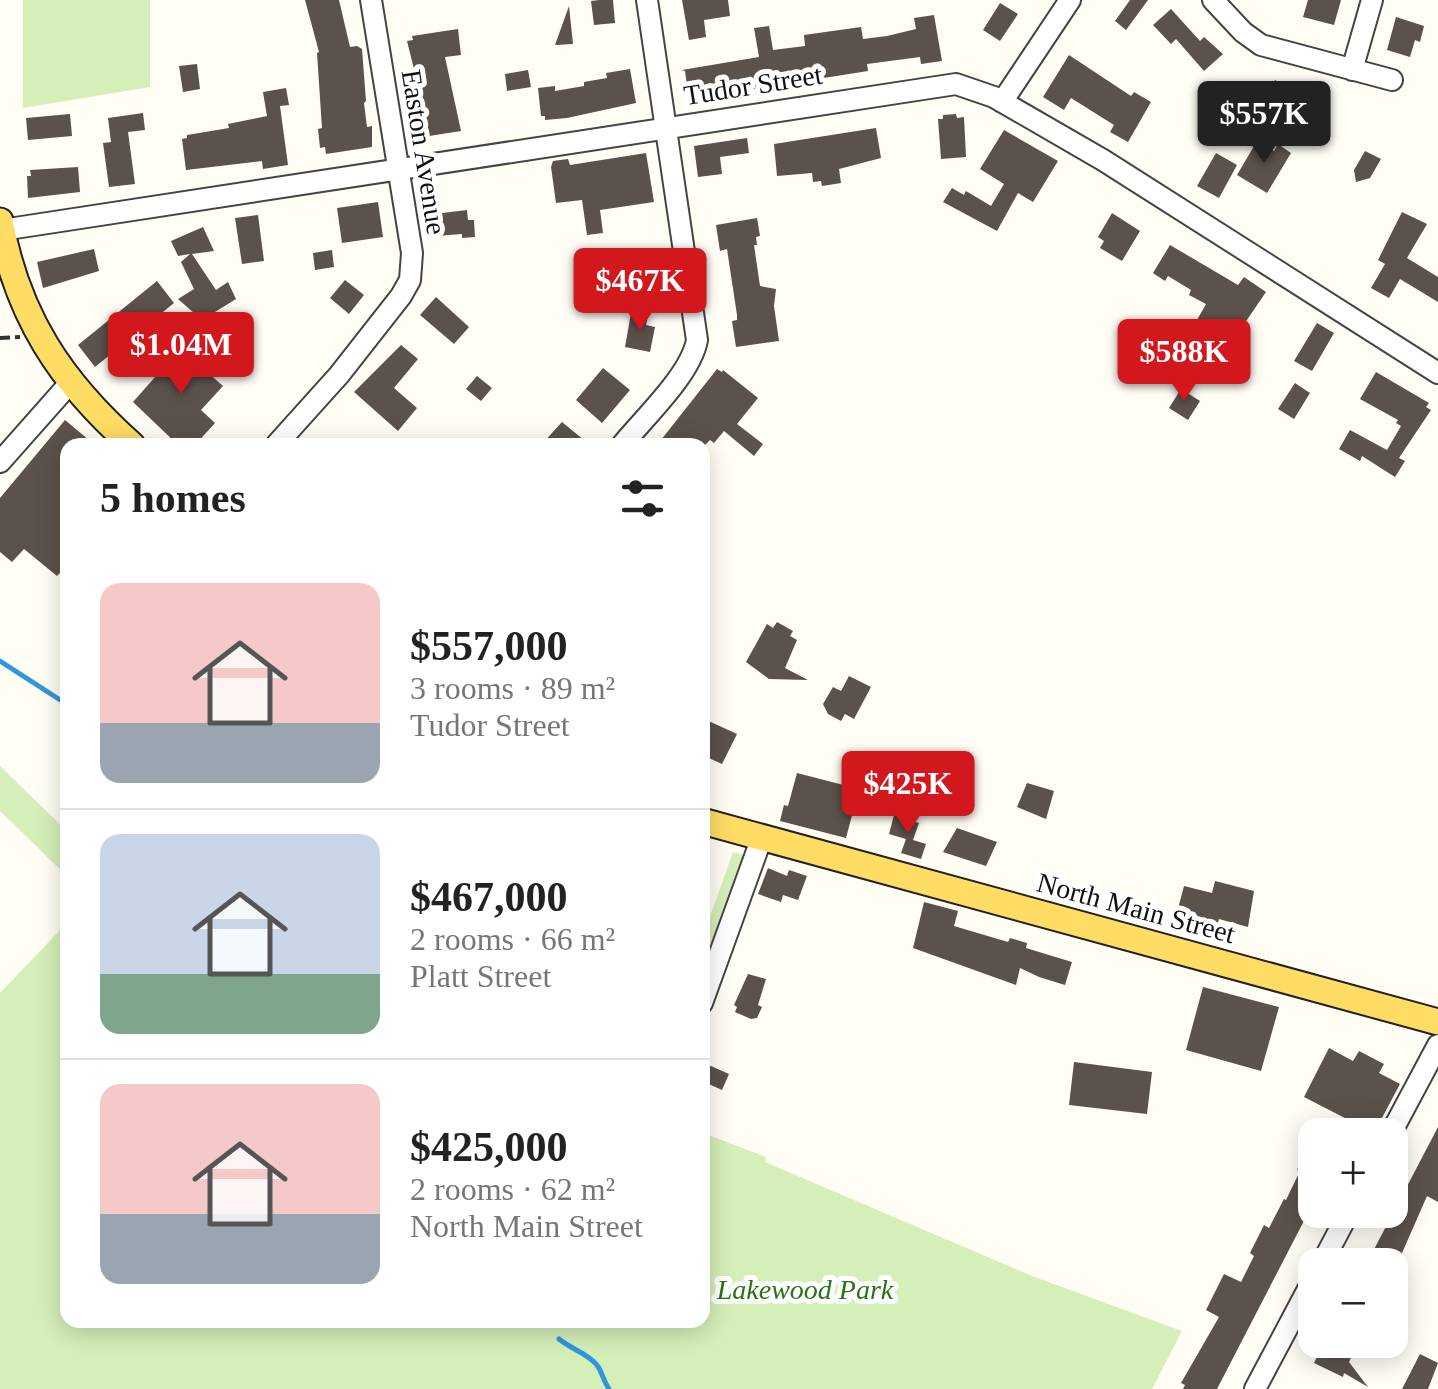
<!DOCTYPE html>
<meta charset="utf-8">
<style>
body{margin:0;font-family:Georgia,serif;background:#f6f6f6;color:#222;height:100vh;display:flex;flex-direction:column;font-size:38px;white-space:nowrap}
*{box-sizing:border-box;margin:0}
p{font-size:32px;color:#767676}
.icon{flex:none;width:55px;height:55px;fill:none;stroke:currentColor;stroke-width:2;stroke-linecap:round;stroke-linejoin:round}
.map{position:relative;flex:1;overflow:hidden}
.panel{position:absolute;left:60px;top:438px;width:650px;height:890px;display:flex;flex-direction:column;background:#fff;border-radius:20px;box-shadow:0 5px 25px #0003}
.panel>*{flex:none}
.fabs{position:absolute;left:1298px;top:1118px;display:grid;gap:20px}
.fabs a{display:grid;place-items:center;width:110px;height:110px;border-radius:20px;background:#fff;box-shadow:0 5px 25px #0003;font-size:50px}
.price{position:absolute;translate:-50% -85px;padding:0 22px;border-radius:10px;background:#d2171d;color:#fff;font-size:32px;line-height:65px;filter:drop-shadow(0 2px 5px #0008)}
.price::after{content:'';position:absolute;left:50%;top:60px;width:30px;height:22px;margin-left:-15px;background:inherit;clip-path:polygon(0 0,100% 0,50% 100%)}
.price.active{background:#222;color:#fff}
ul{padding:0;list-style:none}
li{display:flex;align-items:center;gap:30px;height:250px;padding:0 40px}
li+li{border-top:2px solid #e0e0e0}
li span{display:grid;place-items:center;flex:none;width:280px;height:200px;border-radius:20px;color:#555}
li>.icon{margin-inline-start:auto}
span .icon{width:120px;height:120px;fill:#fffc;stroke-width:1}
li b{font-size:42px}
h2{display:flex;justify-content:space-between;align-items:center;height:120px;padding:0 40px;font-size:42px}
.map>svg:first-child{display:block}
.green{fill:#d4efb8}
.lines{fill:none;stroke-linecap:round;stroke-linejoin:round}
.stream{stroke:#3196dc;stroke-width:5}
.building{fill:#5b524b}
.minor-casing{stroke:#444;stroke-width:24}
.major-casing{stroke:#222;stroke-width:29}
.path{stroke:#333;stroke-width:4;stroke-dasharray:10 5;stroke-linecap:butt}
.minor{stroke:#fff;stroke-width:20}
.major{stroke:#ffdc64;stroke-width:25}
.labels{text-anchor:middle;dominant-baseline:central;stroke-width:10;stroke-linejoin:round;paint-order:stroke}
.street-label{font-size:28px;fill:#111;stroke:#fff}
.park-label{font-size:28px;font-style:italic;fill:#297218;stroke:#fff}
</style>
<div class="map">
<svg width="1438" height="1389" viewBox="0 0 1438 1389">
<rect width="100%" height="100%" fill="#fffdf4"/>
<path class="green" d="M23,0H150V87L23,108Z
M0,766L67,831V876L0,811Z
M733,852L747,856L703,972V925H707Z
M67,923L68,1320H702L703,1133L766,1157L765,1162L1032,1276L1182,1331L1152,1389H0V993Z"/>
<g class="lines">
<path class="stream" d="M0,661L68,705
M559,1339C571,1349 587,1353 597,1365C602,1372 604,1382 609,1389"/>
</g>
<path class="building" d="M305,0H339L350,47L357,46L362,49L366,101L364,103L367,127L372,126V147L326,154L325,147L320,148L318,129L322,128L317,53L319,52Z
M599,0H613L615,23L594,25L591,1Z
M682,0H728L730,16L704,20L706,37L689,40Z
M1130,0H1148L1126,30L1115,21Z
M1308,0H1341L1334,25L1303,17Z
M1000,3L1018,14L1000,41L983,30Z
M569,6L573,44L555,45Z
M1171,9L1200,41L1204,37L1223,54L1204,71L1176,39L1171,44L1153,25Z
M934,15L942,61L921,64L920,57L867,64L868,71L729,93L709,83L711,98L689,101L685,71L682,70L759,57L754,28L769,26L773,50L805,46L804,35L861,27L863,39L887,36L916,29L914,18Z
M1396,17L1424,26L1420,42L1415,40L1410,57L1387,50Z
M458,29L461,55L445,57L461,131L429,136V131L422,132L419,114L425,113L407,41L413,40L412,36Z
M1069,55L1131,96L1134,92L1151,102L1128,142L1110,132L1114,125L1071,98L1064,110L1043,97Z
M197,64L200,89L183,92L179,66Z
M630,69L636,103L567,118L545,120V116H541L538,88L555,86V91L584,86V82L607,78L606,73Z
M528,70L531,87L507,91L505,74Z
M1275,80L1312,101L1300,120L1280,108L1283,103L1267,93Z
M286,88L289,105L280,106L288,165L263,169L262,161L186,170L182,139L187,138V135L229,128L228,124L267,116L263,92Z
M143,113L145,130L128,132L135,184L109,187L103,143L111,142L108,118Z
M70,114L72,136L28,140L26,118Z
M956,114L957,118L964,117L966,157L941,159L938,119H943V115Z
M876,128L881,158L839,169L841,183L822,186L821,181L813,182L812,173L777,176L774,144Z
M1004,130L1058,161L1033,202L1018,193L997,231L943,202L952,188L964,195L966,191L991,206L1004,184L980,169Z
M747,138L749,153L720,157L722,174L698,177L694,146Z
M1257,141L1274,151L1278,144L1291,153L1267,193L1237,175Z
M1365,151L1381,159L1370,178L1356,182L1354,170Z
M646,153L654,202L600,210L603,233L587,235L582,200L556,203L551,167L553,161L568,159L570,165Z
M1216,153L1237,165L1219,198L1197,186Z
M78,167L80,192L28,198L27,176H31L30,170Z
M378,202L383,237L342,243L337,208Z
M467,210L468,220H474L475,237L462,238V234L436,236L434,214Z
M1402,212L1427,224L1407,258L1438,277V302L1400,279L1389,298L1371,288L1385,264L1378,260Z
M1112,213L1140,231L1122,261L1100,248L1104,241L1098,237Z
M258,215L264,261L242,264L235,218Z
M757,218L760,236L756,237L757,245H754L760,286L776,289L774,306L779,341L736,347L732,321L737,320V315L727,249L720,251L716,225Z
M203,227L214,251L192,254L216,290L228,282L236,299L202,320L178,299L194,289L181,262L190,254L178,256L171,241Z
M1170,245L1238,285L1244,277L1266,292L1238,333L1247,337L1232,367L1216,360L1223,345L1193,327L1206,304L1189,295L1191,290L1168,276L1165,281L1153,273Z
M94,249L99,271L43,288L37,262Z
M332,250L334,267L315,270L313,253Z
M647,251L652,283L625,287L623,276L617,277L614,256Z
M345,280L364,295L349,314L330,298Z
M157,281L174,303L95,367L78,345Z
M436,297L469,327L454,344L420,315Z
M631,313L648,316L646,325L655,327L650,352L625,347Z
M1317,323L1334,333L1312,371L1294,361Z
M186,342L211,365L206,371L223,386L201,410L215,423L195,445H178L133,402Z
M401,345L418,359L394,388L417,408L398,431L354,392Z
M603,368L630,390L602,423L576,400Z
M717,369L722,372L723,370L758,398L737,424L763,444L754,456L724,431L714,443L710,440L705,445H657Z
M1376,372L1429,403L1426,407L1431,410L1399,458L1405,461L1395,477L1362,456L1360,461L1339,449L1350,430L1387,450L1401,426L1396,423L1398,420L1360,399Z
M477,376L492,388L481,401L466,389Z
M1295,383L1310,393L1294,419L1278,409Z
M1181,389L1200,401L1188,420L1169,408Z
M65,420L95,445H68V564L57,576L24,549L12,562L0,552V498Z
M562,422L590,445H541Z
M777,622L793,631L790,636L797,640L785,668L808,680L769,679L746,662L767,624L773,628Z
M849,676L871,687L854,719L845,714L841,721L828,714L823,704L833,687L841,691Z
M702,718L737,734L722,764L702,755Z
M797,773L859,789L846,838L780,821L784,805L788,806Z
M1027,783L1054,791L1046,819L1017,807Z
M894,815L919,823L913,840L926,844L921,859L901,853L906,839L889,834Z
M957,828L997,842L986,866L943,852Z
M768,868L787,876L789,870L807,876L798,900L783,895L781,902L758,894Z
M1215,881L1254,891L1248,927L1219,919L1216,930L1175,920L1184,886L1212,893Z
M924,902L958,911L954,926L1008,942L1010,938L1027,943L1026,948L1072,962L1065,985L1039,977L1020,968L1016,985L913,948Z
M748,974L766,979L758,1005L762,1007L757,1018L751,1019L735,1012L737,1007L734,1005Z
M1203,987L1279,1007L1261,1071L1186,1050Z
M1329,1048L1353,1061L1359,1051L1384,1064L1379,1073L1400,1084L1374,1133L1304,1097Z
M702,1062L729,1074L722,1090L702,1081Z
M1074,1062L1152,1072L1147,1114L1069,1105Z
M1438,1127V1202L1427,1196L1395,1269L1370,1257Z
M1315,1138V1219L1307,1215L1217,1389H1183L1185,1385L1181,1383L1219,1317L1206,1310L1224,1274L1241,1282L1254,1256L1250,1253L1264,1225L1269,1228L1284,1199L1286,1200L1300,1171L1297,1170Z
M1325,1340H1360L1349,1362L1368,1387L1344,1373L1343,1377L1314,1363Z
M1420,1354L1438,1363L1428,1389H1402Z"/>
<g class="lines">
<g class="minor-casing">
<path id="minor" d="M1213,0L1243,32L1261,45L1392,80
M1352,70L1372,0
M1002,102L1070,0
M2,230L956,84L994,97L1103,160L1438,373
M276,445L339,375L401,296L410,280L412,253L371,0
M622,445C645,417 691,374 697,340L647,0
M0,462L70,383
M702,1003L762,837
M1390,1135L1438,1045
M1321,1265L1350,1210
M1255,1389L1315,1276"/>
</g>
<g class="major-casing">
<path id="major" d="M0,221C17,316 61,382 132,445
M702,821L1438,1022"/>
</g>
<path class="path" d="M0,338L20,337"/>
<use href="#minor" class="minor"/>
<use href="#major" class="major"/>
</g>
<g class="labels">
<g class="street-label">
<text transform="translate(753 85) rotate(-9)">Tudor Street</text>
<text transform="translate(424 152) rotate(81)">Easton Avenue</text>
<text transform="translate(1136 908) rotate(15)">North Main Street</text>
</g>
<g class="park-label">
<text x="805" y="1289">Lakewood Park</text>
</g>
</g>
</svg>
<div class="fabs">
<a>+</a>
<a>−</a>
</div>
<b class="price active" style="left:1264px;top:166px">$557K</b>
<b class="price" style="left:640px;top:333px">$467K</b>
<b class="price" style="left:181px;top:397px">$1.04M</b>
<b class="price" style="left:1184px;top:404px">$588K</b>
<b class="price" style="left:908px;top:836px">$425K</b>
<section class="panel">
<h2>5 homes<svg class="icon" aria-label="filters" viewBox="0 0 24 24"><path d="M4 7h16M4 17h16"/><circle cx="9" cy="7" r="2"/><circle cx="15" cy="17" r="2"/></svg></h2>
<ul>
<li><span style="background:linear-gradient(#f6c9c9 70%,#9aa5b1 0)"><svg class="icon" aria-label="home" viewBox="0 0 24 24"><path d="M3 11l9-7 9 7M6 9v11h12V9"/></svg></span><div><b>$557,000</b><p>3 rooms · 89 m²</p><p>Tudor Street</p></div></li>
<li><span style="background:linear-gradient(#c9d6e8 70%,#7fa58c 0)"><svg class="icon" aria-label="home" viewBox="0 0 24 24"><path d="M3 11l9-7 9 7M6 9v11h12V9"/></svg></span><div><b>$467,000</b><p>2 rooms · 66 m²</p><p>Platt Street</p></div></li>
<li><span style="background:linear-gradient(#f6c9c9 65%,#9aa5b1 0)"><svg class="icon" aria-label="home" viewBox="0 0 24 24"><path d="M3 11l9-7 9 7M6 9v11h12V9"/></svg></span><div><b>$425,000</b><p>2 rooms · 62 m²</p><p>North Main Street</p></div></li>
</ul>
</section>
</div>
